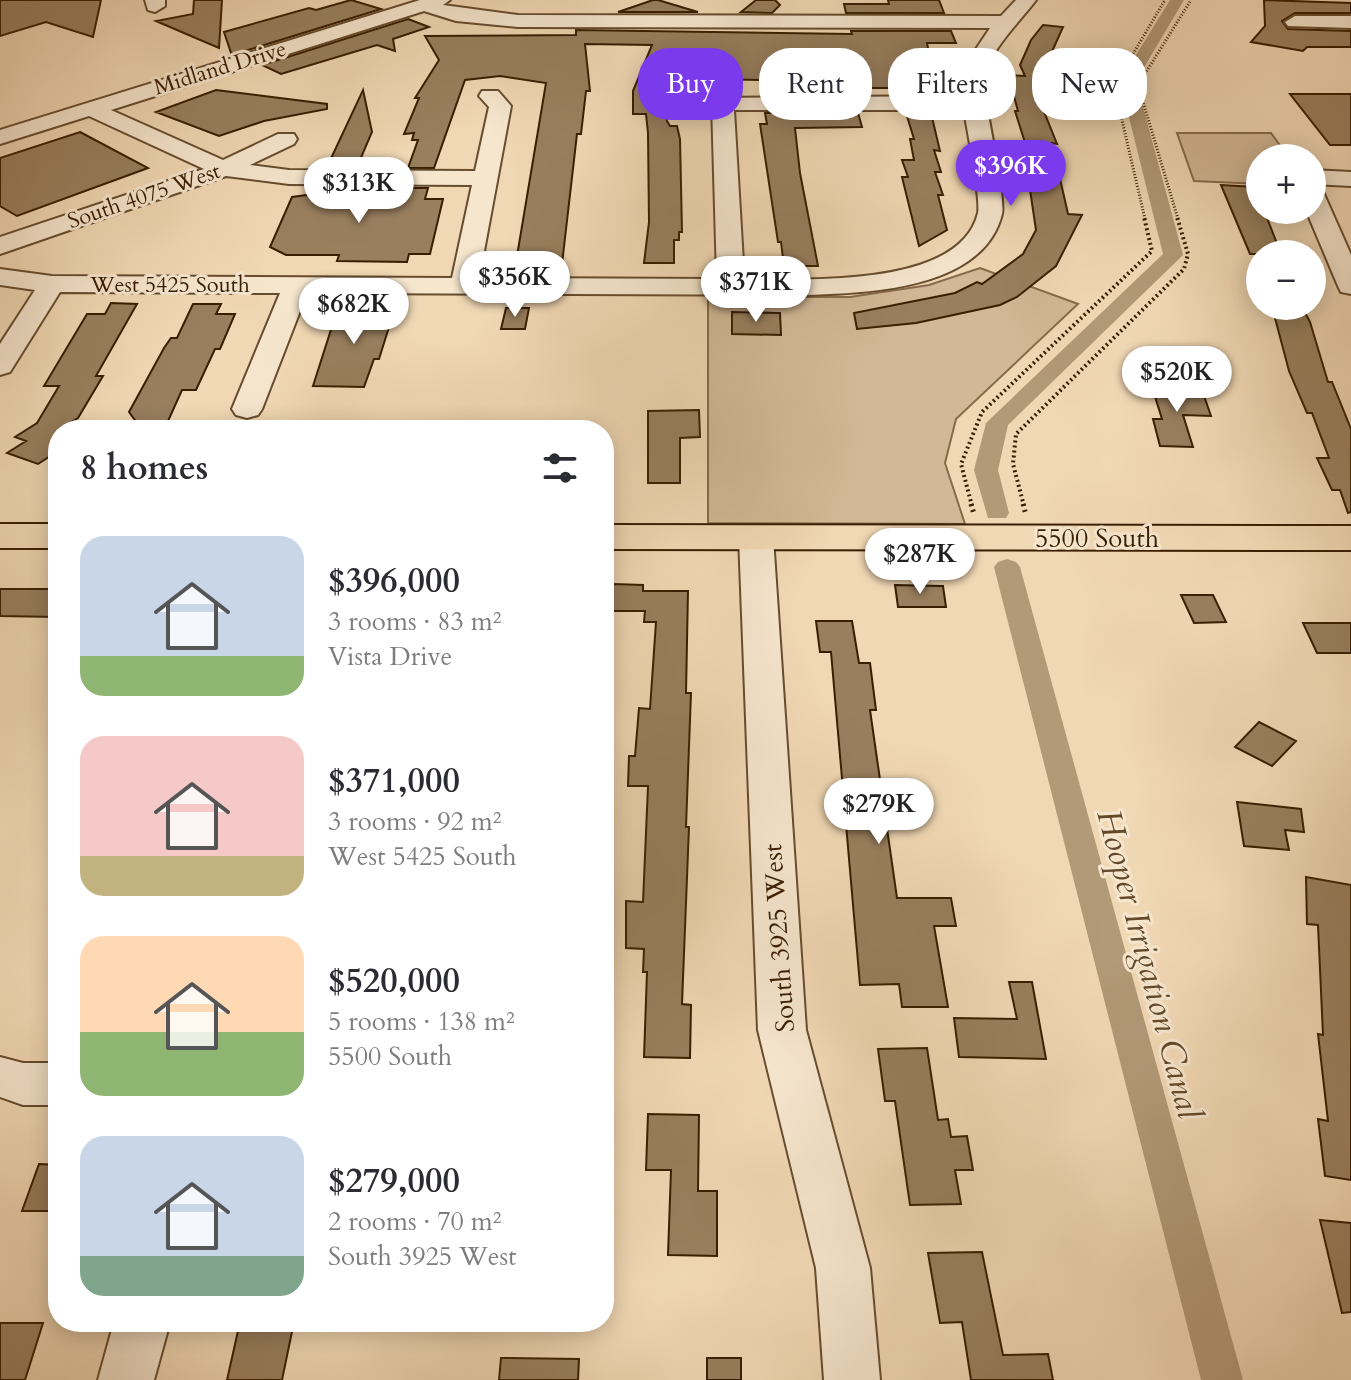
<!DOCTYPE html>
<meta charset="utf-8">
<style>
body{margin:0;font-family:Cardo,serif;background:#f7f7f7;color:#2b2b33;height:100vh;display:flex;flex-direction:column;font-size:30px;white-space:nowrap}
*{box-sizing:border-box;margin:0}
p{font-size:26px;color:#7c7c81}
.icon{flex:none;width:44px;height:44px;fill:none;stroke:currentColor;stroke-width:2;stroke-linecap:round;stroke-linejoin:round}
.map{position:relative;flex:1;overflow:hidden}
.panel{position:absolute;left:48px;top:420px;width:566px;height:912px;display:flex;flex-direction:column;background:#fff;border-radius:32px;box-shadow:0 4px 20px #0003}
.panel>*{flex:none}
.hud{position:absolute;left:638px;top:48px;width:592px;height:72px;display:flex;gap:16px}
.buttons{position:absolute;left:1246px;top:144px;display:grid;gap:16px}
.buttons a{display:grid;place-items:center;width:80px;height:80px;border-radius:50%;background:#fff;box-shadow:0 4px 20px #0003;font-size:40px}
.price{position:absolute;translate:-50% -68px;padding:0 18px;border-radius:28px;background:#fff;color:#222;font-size:26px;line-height:52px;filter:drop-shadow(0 2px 4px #0008)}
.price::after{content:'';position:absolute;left:50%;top:48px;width:24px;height:18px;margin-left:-12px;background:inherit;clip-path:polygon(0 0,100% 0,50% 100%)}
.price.on{background:#7c3aed;color:#fff}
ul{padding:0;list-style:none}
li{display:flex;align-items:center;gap:24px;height:200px;padding:0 32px}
li span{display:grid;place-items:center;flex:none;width:224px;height:160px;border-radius:24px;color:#555}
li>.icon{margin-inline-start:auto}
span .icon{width:96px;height:96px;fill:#fffc;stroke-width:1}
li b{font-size:34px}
h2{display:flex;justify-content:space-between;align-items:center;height:96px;padding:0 32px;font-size:34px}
.pill{padding:0 28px;border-radius:32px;background:#fff;box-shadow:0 4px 20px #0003;font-size:28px;line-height:72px}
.pill.on{background:#7c3aed;color:#fff}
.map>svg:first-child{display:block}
.green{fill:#d2b896;stroke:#866b4c;stroke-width:2}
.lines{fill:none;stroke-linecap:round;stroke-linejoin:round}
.canal{fill:#b29977;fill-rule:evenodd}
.building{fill:#997f5e;stroke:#391e01;stroke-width:2}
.minor-casing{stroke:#674c2e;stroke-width:4}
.major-casing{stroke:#391e01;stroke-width:4}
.path-far2{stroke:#391e01;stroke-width:3;stroke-dasharray:1 2;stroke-linecap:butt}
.path-far1{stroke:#391e01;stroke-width:4;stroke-dasharray:2 3;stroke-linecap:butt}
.path{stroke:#391e01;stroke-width:5;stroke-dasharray:2 4;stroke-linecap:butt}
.minor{fill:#f6e6ce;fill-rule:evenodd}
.major{fill:#f1d8b4;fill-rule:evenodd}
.labels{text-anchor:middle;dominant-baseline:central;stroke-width:6;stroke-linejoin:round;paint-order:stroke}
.far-street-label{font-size:22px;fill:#391e01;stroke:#f6e6ce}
.street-label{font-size:26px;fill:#391e01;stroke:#f6e6ce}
.near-water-label{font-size:34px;font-style:italic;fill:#63492a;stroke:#f6e6ce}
</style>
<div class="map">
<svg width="1351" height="1380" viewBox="0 0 1351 1380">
<rect width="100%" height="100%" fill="#f1d8b4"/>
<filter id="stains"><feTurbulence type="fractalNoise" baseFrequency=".0025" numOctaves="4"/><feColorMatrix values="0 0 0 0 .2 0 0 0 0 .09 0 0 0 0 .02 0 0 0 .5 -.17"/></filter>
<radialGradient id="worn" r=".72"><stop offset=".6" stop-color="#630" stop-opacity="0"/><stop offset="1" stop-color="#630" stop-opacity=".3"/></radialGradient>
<path class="green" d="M1177,133H1271L1289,158H1260V184L1194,181Z
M980,268L1078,304L956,419L945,463L965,524L708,523V297H850L929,285Z"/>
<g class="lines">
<path class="canal" d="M1170,0H1184L1136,81L1183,255L1008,425L998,470L1009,513L1006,518H988L974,470L986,423L1163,254L1120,81Z
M1007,559L1016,562L1020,567L1243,1380H1201L994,567L998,562Z"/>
</g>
<path class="building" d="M0,0H101L93,37L46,22L0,36Z
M194,0H222L219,48L156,21L193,14Z
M351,0L381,9L235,54L231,53L224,32L309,8L316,10Z
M653,0H658L698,12H618Z
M756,0H775L780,5L772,13L741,12Z
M888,0H939L944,13H846L844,4H889Z
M1264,0L1351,3V13H1295L1282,21L1288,29L1351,31V47H1307L1303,51L1251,42L1265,26Z
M408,19L429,27L393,39L395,51L377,45L281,74L262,65Z
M1043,25L1063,27L1041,76H1046L1059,99H1039L1057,144L1052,143L1068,214L1082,215L1056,266L1017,297L1000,305L916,323L857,329L854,313L955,293L977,282L982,284L1023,254L1036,230L1024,149H1027L1015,111H1018L1008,75L1025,76L1020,65L1031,40Z
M576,30L852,34L851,31H951L956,43H927L936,88H922L924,93L900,94L898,88H851L853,94L762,95L760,80L663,78L667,121L670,126H677L680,139L682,232H679V240H674V263H644L649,222L648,133L646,114H633V91L652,45L585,44L590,91H586L581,134H577L562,264H535L536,255L517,256L546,83L500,76L465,80L434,168H408L418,140H412L414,133L404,134L419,98H415L439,60L425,36L576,35Z
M216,90L327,104V109L264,121L219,136L156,112Z
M363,90L372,132L357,167H327Z
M1290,94H1351V145H1330Z
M765,113H858L862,127L795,128L800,173L818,266H784L781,242H778L760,124H767Z
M906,113H931L940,151L934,150L941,172H935L943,195H938L947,230L919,246L902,177H908L902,160H914L910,139H914Z
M80,132L148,168L17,216L0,206V158Z
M1221,185L1256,187L1260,210H1264L1281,254H1250Z
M317,187H348L345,195L399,194L401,188H428L425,199H443L430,254H409L407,262L337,261L339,255H286L270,247L292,197L314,194Z
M111,303L137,304L96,376H103L78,418L58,430V451L38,464L7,453L26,441L15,437L37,423L59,386H44L87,314H105Z
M193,304H221L216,314H235L220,349H215L196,390H182L164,430H142L129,412L164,348L171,338H177Z
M352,304L388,305L387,308H395L379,359H374L364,387L313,386L335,317H347Z
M1273,307H1302L1310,322L1328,382H1332L1351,429V512L1348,513L1340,490H1332L1317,458H1329L1312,413H1307L1289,371L1275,318H1278Z
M506,308H529L525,329H501Z
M732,312L780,313L781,335L732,334Z
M1151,384L1202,390L1211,416L1183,415L1193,447L1160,446L1153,419H1162Z
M699,410L700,437L680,438V483H648V411Z
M613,584L643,585V591H688L686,693H691L686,827H689L682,1004L691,1005L690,1058L644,1057L647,972H643L644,949L626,948V901L643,902L648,786H628L629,756H635L639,708L650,709L656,622H644L645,611H611Z
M895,585L943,586L946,607H898Z
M0,589H58V617L0,616Z
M1181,595H1213L1226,622L1194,623Z
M816,621H852L859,663H870L876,710H870L897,898H951L956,926H934L948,1007H902L899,984L860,985L831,652H820Z
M1303,623H1351V653H1317Z
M1259,722L1296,741L1272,766L1235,747Z
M1237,802L1301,809L1304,832L1285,830L1289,850L1244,846Z
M1306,877L1351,885V1180L1325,1176L1318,1119L1328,1121L1318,1034L1323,1035L1318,925L1307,924Z
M1009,982H1032L1046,1059L959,1057L954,1018L1017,1019Z
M927,1048L938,1120L948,1119L951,1137L967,1136L973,1170H955L961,1204L910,1205L895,1101H885L878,1049Z
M648,1114L699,1115L698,1191H717V1256L668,1255L671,1170H646Z
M39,1164L58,1165V1211H22Z
M1320,1220L1351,1223V1312L1342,1313Z
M982,1252L1003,1355L1048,1354L1053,1380H971L962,1322L940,1323L928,1253Z
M240,1322H294L282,1380H227Z
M0,1323H43L25,1380H0Z
M501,1358L579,1359L578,1380H499Z
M707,1358H741V1380H707Z"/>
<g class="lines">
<g class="minor-casing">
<path id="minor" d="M145,0H165V6L155,12L148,10Z
M420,0H450L443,5L518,15L1001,16L1016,0H1036C1016,26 991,49 982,80C985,103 1006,198 1002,214C983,290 867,293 805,295L307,293L262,409L258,415L247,418L236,415L232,409L280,293L60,292L10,372L0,375V344L35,290L0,285V269L52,276L452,278L472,185L289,184L226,176L0,254V237L204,169L89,116L0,144V130ZM424,11L456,21L518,27L990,28L966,64L960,80L963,96L715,98L712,103L717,279L479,278L511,106L498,91H482L479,96L489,107L475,171L289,170L250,165L294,144L297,139L294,134H278L223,160L111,110ZM734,110H964C967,129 981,198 978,213C960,289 803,279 744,279Z
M1295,16H1351V28L1288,26L1285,22Z
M1312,170L1351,172V186L1312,184Z
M1312,187L1321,189L1324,194L1351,255V294L1341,292L1338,286L1306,210H1312Z
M756,527L768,530L773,537L806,1030L870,1268L880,1380H824L816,1268L758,1030L739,537L744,530Z
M0,1057L23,1063H58V1105H23L0,1097Z
M114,1322H170L154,1380H98Z"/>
</g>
<g class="major-casing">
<path id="major" d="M0,524H58V548H0Z
M604,525L1351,526V550L604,549Z"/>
</g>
<path class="path-far2" d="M1145,219L1114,86L1165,0
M1178,219L1138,85L1191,0"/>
<path class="path-far1" d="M972,506L961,464L982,412L1152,251L1144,217
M1024,506L1013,464L1016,434L1184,269L1188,254L1177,217"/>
<path class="path" d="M971,504L974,514
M1023,504L1026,515"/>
<use href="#minor" class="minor"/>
<use href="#major" class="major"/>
</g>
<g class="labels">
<g class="far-street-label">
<text transform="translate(220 68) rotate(-17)">Midland Drive</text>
<text transform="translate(144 196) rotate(-19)">South 4075 West</text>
<text x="170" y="285">West 5425 South</text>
</g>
<g class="street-label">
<text x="1097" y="538">5500 South</text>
<text transform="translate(779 938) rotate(-94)">South 3925 West</text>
</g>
<g class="near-water-label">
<text transform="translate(1149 964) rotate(75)">Hooper Irrigation Canal</text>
</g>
</g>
<rect width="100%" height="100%" filter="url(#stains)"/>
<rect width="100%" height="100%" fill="url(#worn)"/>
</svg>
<div class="buttons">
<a>+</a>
<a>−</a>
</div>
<b class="price on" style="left:1011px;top:208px">$396K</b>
<b class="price" style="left:359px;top:225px">$313K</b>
<b class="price" style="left:515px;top:319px">$356K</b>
<b class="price" style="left:756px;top:324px">$371K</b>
<b class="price" style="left:354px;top:346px">$682K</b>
<b class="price" style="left:1177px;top:414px">$520K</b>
<b class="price" style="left:920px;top:596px">$287K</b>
<b class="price" style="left:879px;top:846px">$279K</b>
<div class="hud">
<a class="pill on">Buy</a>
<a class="pill">Rent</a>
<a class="pill">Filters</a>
<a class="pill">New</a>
</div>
<section class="panel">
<h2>8 homes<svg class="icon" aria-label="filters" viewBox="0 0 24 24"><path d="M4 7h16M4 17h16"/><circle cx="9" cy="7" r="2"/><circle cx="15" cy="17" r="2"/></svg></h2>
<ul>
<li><span style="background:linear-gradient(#c9d6e8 75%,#8fb573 0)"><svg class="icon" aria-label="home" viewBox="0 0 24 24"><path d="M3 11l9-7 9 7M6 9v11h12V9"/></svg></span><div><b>$396,000</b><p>3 rooms · 83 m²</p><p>Vista Drive</p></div></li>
<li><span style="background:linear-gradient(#f6c9c9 75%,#c2b280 0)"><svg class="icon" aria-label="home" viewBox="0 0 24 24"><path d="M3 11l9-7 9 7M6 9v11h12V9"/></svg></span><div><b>$371,000</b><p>3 rooms · 92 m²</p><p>West 5425 South</p></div></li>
<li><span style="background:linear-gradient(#ffd9b3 60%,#8fb573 0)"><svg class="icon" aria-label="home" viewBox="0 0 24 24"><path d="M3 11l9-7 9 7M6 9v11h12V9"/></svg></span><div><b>$520,000</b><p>5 rooms · 138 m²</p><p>5500 South</p></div></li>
<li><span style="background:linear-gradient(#c9d6e8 75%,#7fa58c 0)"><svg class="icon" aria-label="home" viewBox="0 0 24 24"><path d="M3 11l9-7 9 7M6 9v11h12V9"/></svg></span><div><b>$279,000</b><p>2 rooms · 70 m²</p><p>South 3925 West</p></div></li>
</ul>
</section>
</div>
